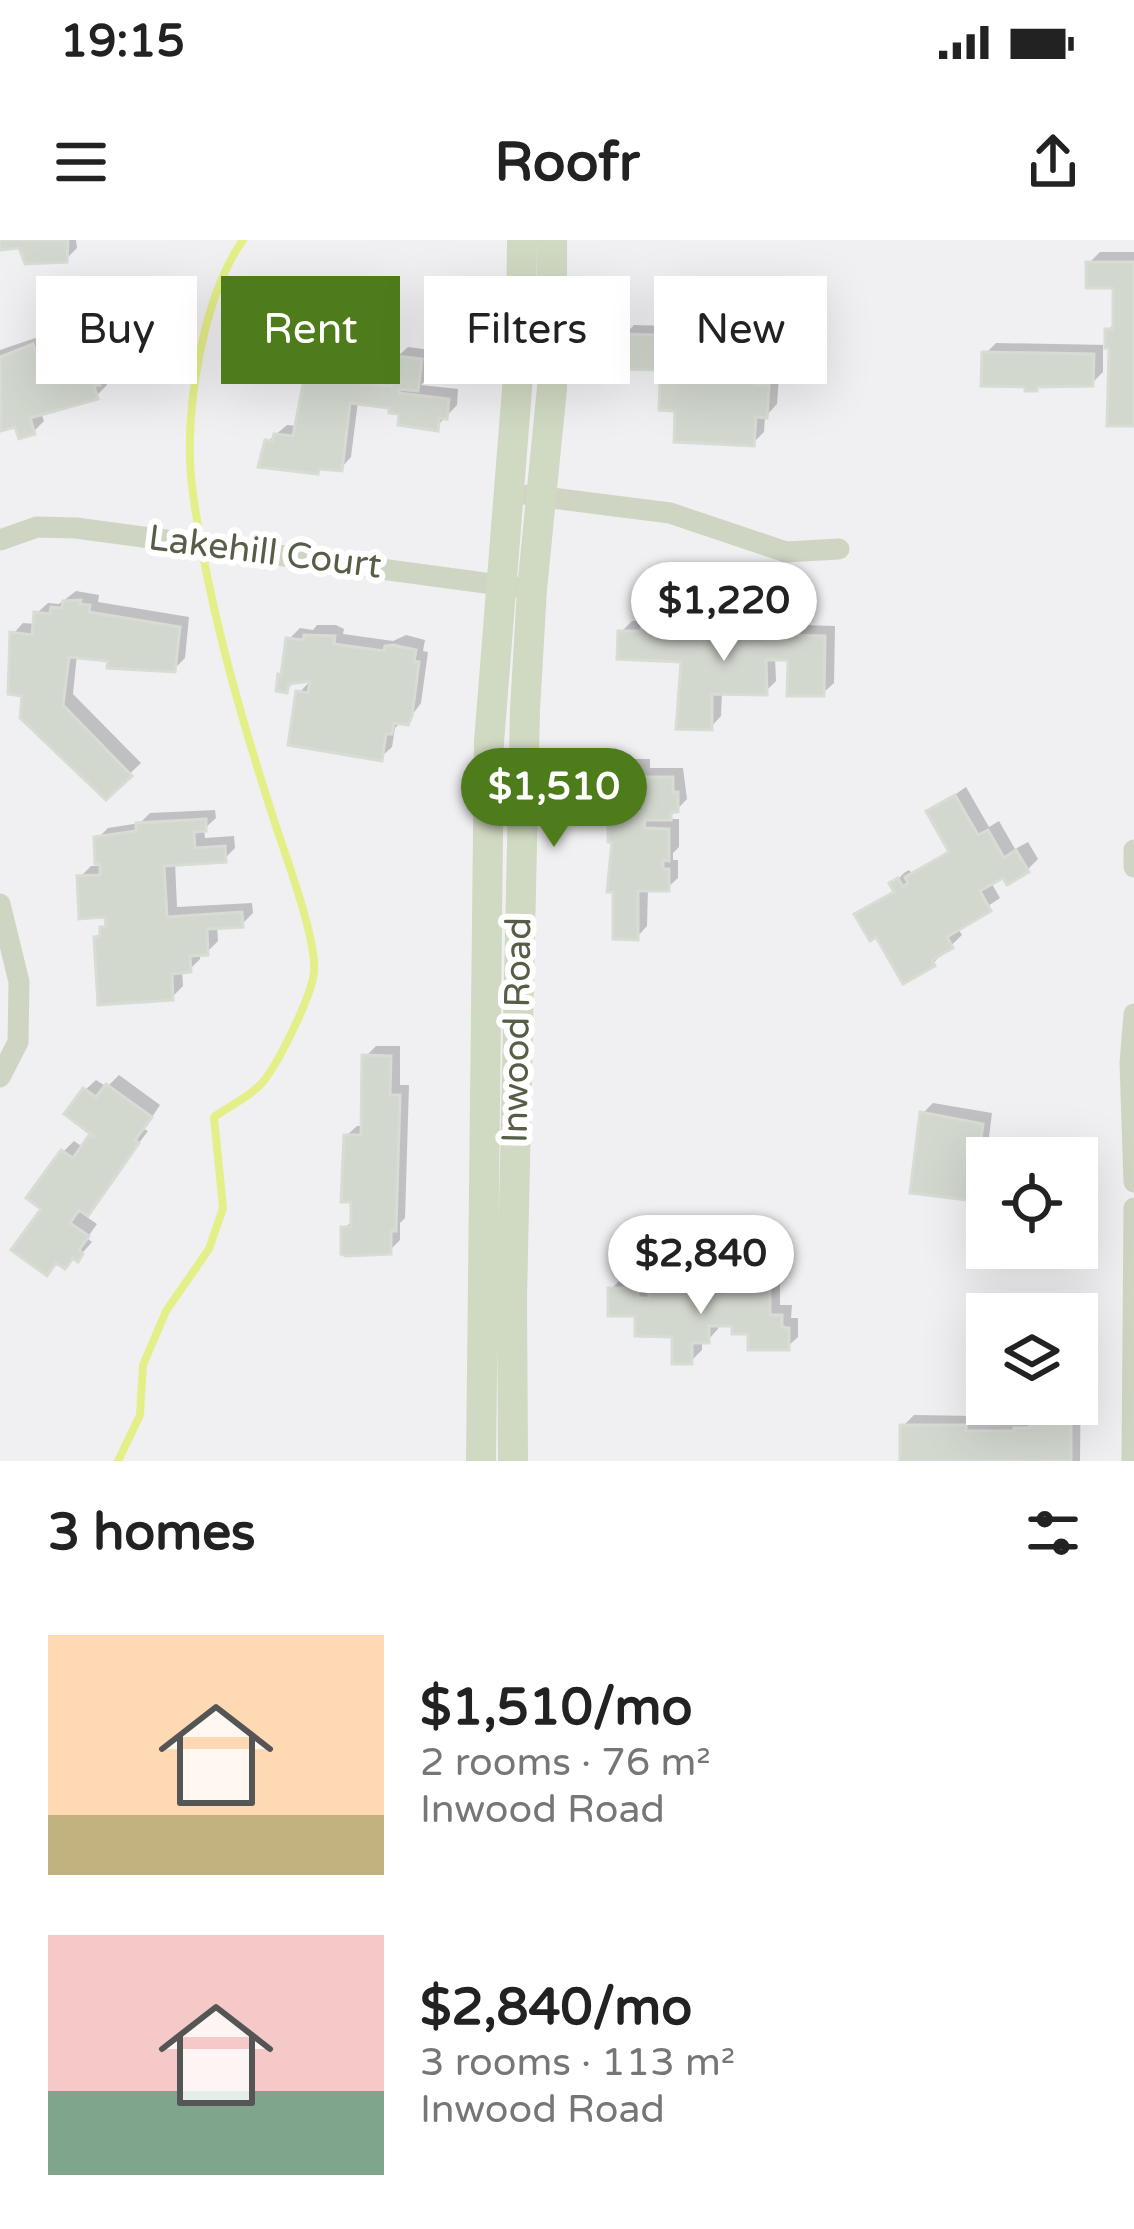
<!DOCTYPE html>
<meta charset="utf-8">
<style>
body{margin:0;font-family:"Varela Round",sans-serif;background:#f6f6f6;color:#222;height:100vh;display:flex;flex-direction:column;font-size:45px;white-space:nowrap}
*{box-sizing:border-box;margin:0}
p{font-size:39px;color:#767676}
.icon{flex:none;width:66px;height:66px;fill:none;stroke:currentColor;stroke-width:2;stroke-linecap:round;stroke-linejoin:round}
.map{position:relative;height:1221px;overflow:hidden}
.side{display:flex;flex-direction:column;background:#fff;flex:1}
.side>*{flex:none}
.guide{position:absolute;left:36px;top:36px;width:1062px;height:108px;display:flex;gap:24px}
.controls{position:absolute;left:966px;top:897px;display:grid;gap:24px}
.controls a{display:grid;place-items:center;width:132px;height:132px;border-radius:0px;background:#fff;box-shadow:0 12px 48px #0002;font-size:60px}
.price{position:absolute;translate:-50% -102px;padding:0 27px;border-radius:42px;background:#fff;color:#222;font-size:39px;line-height:78px;filter:drop-shadow(0 3px 6px #0008)}
.price::after{content:'';position:absolute;left:50%;top:72px;width:36px;height:27px;margin-left:-18px;background:inherit;clip-path:polygon(0 0,100% 0,50% 100%)}
.price.current{background:#4f7c1b;color:#fff}
ul{padding:0;list-style:none}
li{display:flex;align-items:center;gap:36px;height:300px;padding:0 48px}
li span{display:grid;place-items:center;flex:none;width:336px;height:240px;border-radius:0px;color:#555}
li>.icon{margin-inline-start:auto}
span .icon{width:144px;height:144px;fill:#fffc;stroke-width:1}
li b{font-size:51px}
h2{display:flex;justify-content:space-between;align-items:center;height:144px;padding:0 48px;font-size:51px}
.chip{padding:0 42px;border-radius:0px;background:#fff;box-shadow:0 12px 48px #0002;font-size:42px;line-height:108px}
.chip.current{background:#4f7c1b;color:#fff}
.status{display:flex;justify-content:space-between;align-items:center;height:84px;padding:0 60px;background:#fff;direction:ltr}
.status svg{height:33px;fill:currentColor}
header{display:flex;justify-content:space-between;align-items:center;height:156px;padding:0 48px;background:#fff;font-size:54px;font-weight:700}
.map>svg:first-child{display:block}
.shadow{fill:#0003}
.lines{fill:none;stroke-linecap:round;stroke-linejoin:round}
.stream{stroke:#e5ef89;stroke-width:8}
.building{fill:#d3d8cf;stroke:#d7dcd4;stroke-width:3}
.street{stroke:#cfd5c3;stroke-width:21}
.secondary{stroke:#d0d9c2;stroke-width:30}
.labels{text-anchor:middle;dominant-baseline:central;stroke-width:12;stroke-linejoin:round;paint-order:stroke}
.street-label{font-size:36px;fill:#565e47;stroke:#fff}
</style>
<div class="status"><b>19:15</b><svg viewBox="0 0 49 12"><path d="M0 12V9h3v3zM5 12V6h3v6zM10 12V3h3v9zM15 12V0h3v12zM26 1h20v11H26zM47 4h2v5h-2z"/></svg></div>
<header><svg class="icon" aria-label="menu" viewBox="0 0 24 24"><path d="M4 6h16M4 12h16M4 18h16"/></svg>Roofr<svg class="icon" aria-label="share" viewBox="0 0 24 24"><path d="M12 15V3M7 8l5-5 5 5M5 13v7h14v-7"/></svg></header>
<div class="map">
<svg width="1134" height="1221" viewBox="0 0 1134 1221">
<rect width="100%" height="100%" fill="#f0f0f3"/>
<path class="shadow" d="M0,0H76L77,8L66,19L21,5L0,7Z
M1100,12H1134V183L1112,105H1103V132L1092,143L1040,144L985,114L996,103L1108,105V90L1116,82V45L1089,23Z
M306,76L344,81L338,130L395,136L397,117L408,107L431,110L428,137L421,145L458,149L457,165L436,187L393,165L358,161L351,217L341,228L322,226L317,231L268,201L287,185L298,186L308,136L296,87Z
M634,85L668,86L667,116L656,127L623,96Z
M97,93L109,131L104,136L107,145L96,156L41,172L44,181L33,192L17,183L0,187V110L44,95L47,108Z
M691,126L765,130V135L779,136L777,164L765,177L764,192L753,203L678,168L663,142L674,132H685Z
M76,351L99,355L98,362L189,377L185,418L174,429L77,414L73,454L141,523L106,556L25,453L13,394L23,383L36,384L37,373L48,363L59,364Z
M655,370L680,371V380H707L716,371L736,372V381H772L777,383V391H795L801,385L835,386L834,443L823,453L791,417H775L776,441L765,452L722,451L721,476L711,487L684,419L621,392L632,381H645Z
M317,385H336L344,389L343,394L393,401L406,395L425,400L423,411L428,412L421,463L407,482L402,481L395,488L392,507L381,517L299,453L314,437L296,440L286,450L289,399L300,388L313,390Z
M613,519H650V528H683L687,559L668,579H679V607L673,613V620H678V638L667,648H648L647,686L637,697L602,530Z
M966,547L989,587L999,581L1015,609L1028,602L1038,619L1027,630L1004,634L992,644L1000,658L957,687L962,695L933,723L877,693L858,675L896,649L893,644L904,633L909,630L912,634L951,609L930,572Z
M215,570L216,578L204,589L205,598L234,596L235,608L224,619L175,622L177,667L252,663L253,673L242,684L217,685L218,701L207,712H200V719L190,729L182,730L183,746L172,757L97,698L108,683V674L80,637L91,626H98L97,599L108,588L140,583L150,573Z
M376,806H400V845H409L405,978L400,983V1000L389,1011L344,989L354,979L346,896L357,886H364L365,817Z
M119,835L160,865L144,889L148,891L84,975L97,984L87,998L92,1002L78,1018L46,968L31,958L63,912L74,901L84,908L94,893L85,850L96,840L107,847Z
M933,863L992,873L989,897L1019,901L1017,918H987L986,947L975,958L922,874Z
M622,1038H647V1049H655L663,1041L780,1042V1065H792L791,1078H798V1097L787,1107L735,1083H719L718,1089L708,1100H702V1110L691,1121L675,1094L638,1073L611,1049Z
M1077,1115H1081L1080,1221H899L903,1217V1186L914,1175L976,1176L975,1181L1034,1179V1164H1077Z"/>
<g class="lines">
<path class="stream" d="M118,1221L140,1175L143,1125L166,1071L209,1009L223,968L214,877C228,867 247,858 259,846C276,830 312,755 314,732C317,698 283,609 272,574C238,468 206,356 192,246C183,176 202,58 243,0"/>
</g>
<path class="building" d="M0,0H68L67,22L25,24L19,8L0,10Z
M1086,22H1134V186H1107L1109,108H1105V89H1113V48H1086Z
M293,86L335,91L329,140L391,146L394,116L422,119L418,151L399,149V153L449,159L447,179L439,178L438,191L398,185L399,174L389,173V168L350,163L342,231L319,229L318,234L258,227L265,200L273,201L274,194L293,196L304,139L286,137Z
M620,94L658,95L657,130L619,129Z
M87,102L100,145L94,146L98,159L30,178L35,194L19,199L15,187L1,191L0,117L33,104L37,116Z
M982,112L1094,114L1093,146L1037,147V151H1025V147L981,146Z
M677,136L755,140V145H769L767,178L756,177L754,206L674,202L675,171L659,170L660,141L677,142Z
M81,360L80,364L90,365L89,372L180,387L175,432L107,428L108,421L69,417L63,465L132,536L106,560L20,478L22,456L8,454L10,392L32,395L34,372L50,374L51,367L62,368L63,361Z
M642,380H670V389L702,390V381H726V391H760L767,394V401H787V395L825,396L824,456H787L788,420H766L767,455L712,454V490L676,489L681,422L617,419L618,391H641Z
M304,395L335,396L334,404L384,411L385,406L393,405L416,410L414,421L419,422L412,476L408,485L394,483L392,494H386L382,521L288,505L296,451L308,453L310,441L289,444L287,453L276,451L278,434L281,435L286,398L303,400Z
M599,528L640,529V537H673V552H678V572H671V580H645L644,588L669,589V621L663,620V629H669V651H638V700L613,699V652H607L612,602H608V582H598Z
M955,555L978,595L988,590L1004,618L1016,610L1029,632L1007,645L1003,638L980,651L991,671L947,697L953,708L932,720L935,726L903,744L876,697L870,701L854,674L894,652L889,643L898,638L903,647L908,643L905,637L949,612L926,571Z
M206,579V591L194,592L195,608L225,606L226,622L164,626L167,677L242,672L243,687L207,689L208,715L190,716L191,732L172,734L173,760L98,765L94,697L100,696V687H106L105,677L79,679L77,636L100,635V624H95L94,597L136,591V583Z
M362,815L391,816L390,855H400L396,991H391V1014L346,1016L341,1014V987H351V962H341L344,895H361Z
M106,844L152,877L135,900L139,903L88,976L79,970L70,983L89,996L79,1010L83,1014L78,1022L73,1018L65,1029L56,1023L47,1036L11,1010L41,969L26,958L61,910L73,918L89,895L96,898L64,874L83,848L96,857Z
M920,872L983,884L980,907L1010,911L1009,918H987V940L979,939L976,961L910,953Z
M608,1048H638V1058H649V1050L770,1051V1075H782V1087L789,1088V1110H748V1094H732V1086H709V1103H692V1124H672V1097L635,1096V1076H608Z
M1031,1164H1071V1221H900V1185H966V1191H1014V1188H1030Z"/>
<g class="lines">
<path class="street" d="M528,255L670,273L786,312L839,309
M0,300L37,287L76,288L515,347
M1134,610V627
M0,664L19,742L18,802L0,837
M1134,774L1130,823L1134,942
M1132,1221L1134,968"/>
<path class="secondary" d="M481,1221L489,502L521,99L522,0
M513,1221L512,1058L525,470L532,349L552,148V0"/>
</g>
<g class="labels">
<g class="street-label">
<text transform="translate(265 312) rotate(7)">Lakehill Court</text>
<text transform="translate(517 790) rotate(-89)">Inwood Road</text>
</g>
</g>
</svg>
<div class="controls">
<a><svg class="icon" aria-label="locate" viewBox="0 0 24 24"><circle cx="12" cy="12" r="6"/><path d="M12 2v4M12 18v4M2 12h4M18 12h4"/></svg></a>
<a><svg class="icon" aria-label="layers" viewBox="0 0 24 24"><path d="M12 4l9 5-9 5-9-5zM3 14l9 5 9-5"/></svg></a>
</div>
<b class="price" style="left:724px;top:424px">$1,220</b>
<b class="price current" style="left:554px;top:610px">$1,510</b>
<b class="price" style="left:701px;top:1077px">$2,840</b>
<div class="guide">
<a class="chip">Buy</a>
<a class="chip current">Rent</a>
<a class="chip">Filters</a>
<a class="chip">New</a>
</div>
</div>
<section class="side">
<h2>3 homes<svg class="icon" aria-label="filters" viewBox="0 0 24 24"><path d="M4 7h16M4 17h16"/><circle cx="9" cy="7" r="2"/><circle cx="15" cy="17" r="2"/></svg></h2>
<ul>
<li><span style="background:linear-gradient(#ffd9b3 75%,#c2b280 0)"><svg class="icon" aria-label="home" viewBox="0 0 24 24"><path d="M3 11l9-7 9 7M6 9v11h12V9"/></svg></span><div><b>$1,510/mo</b><p>2 rooms · 76 m²</p><p>Inwood Road</p></div></li>
<li><span style="background:linear-gradient(#f6c9c9 65%,#7fa58c 0)"><svg class="icon" aria-label="home" viewBox="0 0 24 24"><path d="M3 11l9-7 9 7M6 9v11h12V9"/></svg></span><div><b>$2,840/mo</b><p>3 rooms · 113 m²</p><p>Inwood Road</p></div></li>
</ul>
</section>
